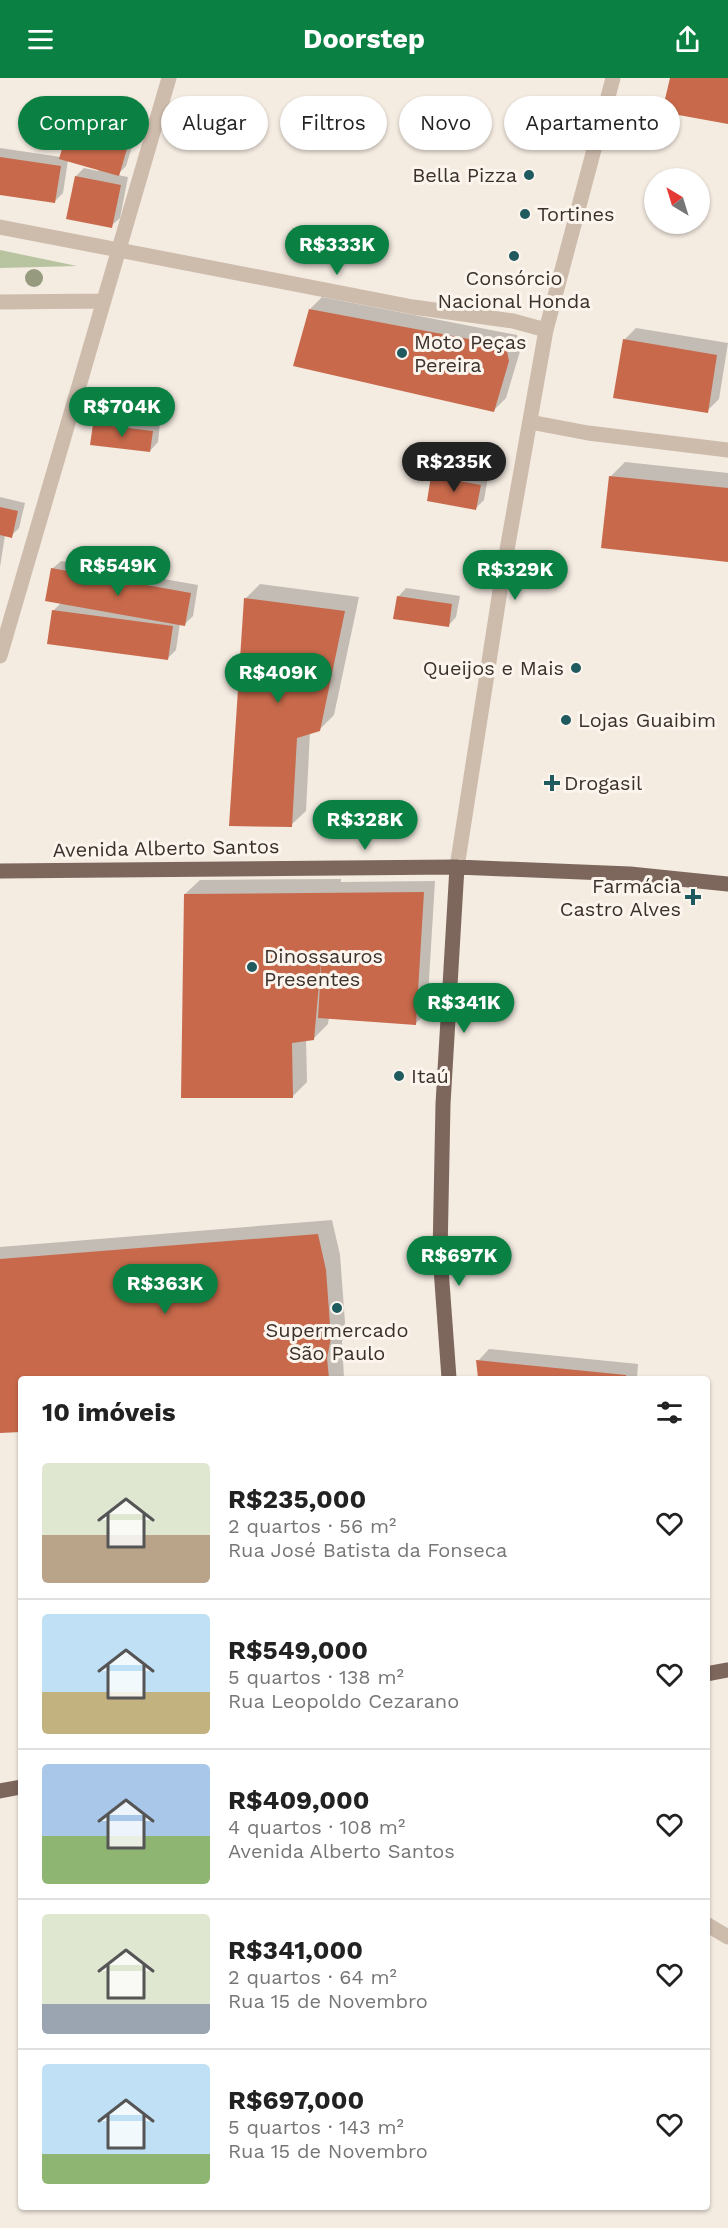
<!DOCTYPE html>
<html lang="pt">
<meta charset="utf-8">
<style>
body{margin:0;font-family:"Work Sans",sans-serif;background:#f6f6f6;color:#222;height:100vh;display:flex;flex-direction:column;font-size:22px;white-space:nowrap}
*{box-sizing:border-box;margin:0}
p{font-size:20px;color:#767676}
.icon{flex:none;width:33px;height:33px;fill:none;stroke:currentColor;stroke-width:2;stroke-linecap:round;stroke-linejoin:round}
.map{position:relative;flex:1;overflow:hidden}
.panel{position:absolute;left:18px;top:1298px;width:692px;height:834px;display:flex;flex-direction:column;background:#fff;border-radius:6px;box-shadow:0 2px 4px #0004}
.panel>*{flex:none}
.banner{position:absolute;left:18px;top:18px;width:693px;height:54px;display:flex;gap:12px}
.needle{width:39px;rotate:322deg}
.buttons{position:absolute;left:644px;top:90px;display:grid;gap:12px}
.buttons a{display:grid;place-items:center;width:66px;height:66px;border-radius:50%;background:#fff;box-shadow:0 2px 4px #0004;font-size:30px}
.price{position:absolute;translate:-50% -51px;padding:0 14px;border-radius:21px;background:#0b8043;color:#fff;font-size:20px;line-height:39px;filter:drop-shadow(0 2px 3px #0008)}
.price::after{content:'';position:absolute;left:50%;top:36px;width:18px;height:14px;margin-left:-9px;background:inherit;clip-path:polygon(0 0,100% 0,50% 100%)}
.price.active{background:#222;color:#fff}
ul{padding:0;list-style:none}
li{display:flex;align-items:center;gap:18px;height:150px;padding:0 24px}
li+li{border-top:2px solid #e0e0e0}
li span{display:grid;place-items:center;flex:none;width:168px;height:120px;border-radius:6px;color:#555}
li>.icon{margin-inline-start:auto}
span .icon{width:72px;height:72px;fill:#fffc;stroke-width:1}
li b{font-size:26px}
h2{display:flex;justify-content:space-between;align-items:center;height:72px;padding:0 24px;font-size:26px}
.tag{padding:0 21px;border-radius:27px;background:#fff;box-shadow:0 2px 4px #0004;font-size:21px;line-height:54px}
.tag.active{background:#0b8043;color:#fff}
header{display:flex;justify-content:space-between;align-items:center;height:78px;padding:0 24px;background:#0b8043;color:#fff;font-size:27px;font-weight:700}
.map>svg:first-child{display:block}
.green{fill:#b8c4a0}
.shadow{fill:#0003}
.building{fill:#c8694b}
.lines{fill:none;stroke-linecap:round;stroke-linejoin:round}
.minor{stroke:#cdbbac;stroke-width:15}
.major{stroke:#7d675c;stroke-width:15}
.tree{fill:#969b7f}
.poi-dot{fill:#1f5a5e;stroke:#fbf5ee;stroke-width:2}
.labels{text-anchor:middle;dominant-baseline:central;stroke-width:6;stroke-linejoin:round;paint-order:stroke}
.poi-label{font-size:20px;fill:#3b302b;stroke:#fbf5ee;text-anchor:start}
.street-label{font-size:20px;fill:#3b302b;stroke:#fbf5ee}
</style>
<header><svg class="icon" aria-label="menu" viewBox="0 0 24 24"><path d="M4 6h16M4 12h16M4 18h16"/></svg>Doorstep<svg class="icon" aria-label="share" viewBox="0 0 24 24"><path d="M12 15V3M7 8l5-5 5 5M5 13v7h14v-7"/></svg></header>
<div class="map">
<svg width="728" height="2150" viewBox="0 0 728 2150">
<rect width="100%" height="100%" fill="#f4ebe1"/>
<path class="green" d="M0,172L77,188L0,190Z"/>
<path class="shadow" d="M79,40L136,56L126,88L117,97L128,99L120,140L111,148L76,98L84,90L98,93L99,90L68,82L63,115L55,123L0,115V70L61,79L70,48Z
M322,219L517,257L521,270L506,320L494,332L310,231Z
M636,250L728,265L719,321L707,333L624,262Z
M102,338L160,345L158,364L150,373L94,347Z
M625,384L728,395V482L611,398Z
M441,390L488,399L484,422L476,430L433,398Z
M0,419L25,425L19,450L11,458L5,457L0,489Z
M61,483L198,507L193,538L185,546L180,545L176,572L168,580L53,533L61,525L52,491Z
M260,506L359,519L334,637L319,652L310,654L306,733L291,747L245,521Z
M406,510L460,518L456,539L448,548L398,519Z
M341,801V804L435,803L427,934L415,946L329,939L328,946L313,961H306L307,1004L292,1019L185,816L200,802Z
M332,1142L340,1177L345,1244L342,1264L344,1300H21V1352L0,1354V1169Z
M489,1271L638,1286L637,1300H480L478,1283Z"/>
<path class="building" d="M670,0H728V46L662,34Z
M69,47L129,64L119,98L59,81Z
M0,79L61,88L55,125L0,117Z
M75,98L121,107L112,150L66,141Z
M309,231L506,268L509,283L494,334L293,288Z
M623,261L717,277L708,335L613,320Z
M93,346L153,353L150,374L90,367Z
M431,398L481,407L476,432L427,423Z
M609,398L728,410V484L601,470Z
M0,429L18,433L12,460L0,457Z
M51,490L191,515L185,548L45,523Z
M397,518L452,526L449,549L393,541Z
M244,520L345,533L320,653L297,660L292,749L229,748Z
M52,532L173,548L168,582L47,566Z
M424,814L416,947L318,940L322,873L314,962L292,965L293,1020H181L184,816Z
M318,1156L326,1192L331,1260L327,1280L329,1300H21V1354L0,1355V1181Z
M476,1282L626,1297V1300H478Z"/>
<g class="lines">
<path class="minor" d="M0,149L413,229L513,243L546,252
M0,224L104,223
M530,344L588,355L728,372
M0,578L169,0
M457,789L502,500L546,252L613,0
M706,1846L728,1859"/>
<path class="major" d="M0,793L457,789L630,796L728,806
M449,1300L440,1177L443,1026L457,789
M706,1596L728,1592
M0,1713L21,1709"/>
</g>
<circle class="tree" cx="34" cy="200" r="9"/>
<g class="poi-dot">
<circle cx="529" cy="97" r="6"/>
<circle cx="525" cy="136" r="6"/>
<circle cx="514" cy="178" r="6"/>
<circle cx="402" cy="275" r="6"/>
<circle cx="576" cy="590" r="6"/>
<circle cx="566" cy="642" r="6"/>
<path d="M549 696h6v6h6v6h-6v6h-6v-6h-6v-6h6z"/>
<path d="M690 810h6v6h6v6h-6v6h-6v-6h-6v-6h6z"/>
<circle cx="252" cy="889" r="6"/>
<circle cx="399" cy="998" r="6"/>
<circle cx="337" cy="1230" r="6"/>
</g>
<g class="labels">
<g class="poi-label">
<text x="517" y="97" text-anchor="end">Bella Pizza</text>
<text x="537" y="136">Tortines</text>
<text x="514" y="200" text-anchor="middle">Consórcio<tspan x="514" dy="23">Nacional Honda</tspan></text>
<text x="414" y="264">Moto Peças<tspan x="414" dy="23">Pereira</tspan></text>
<text x="564" y="590" text-anchor="end">Queijos e Mais</text>
<text x="578" y="642">Lojas Guaibim</text>
<text x="564" y="705">Drogasil</text>
<text x="681" y="808" text-anchor="end">Farmácia<tspan x="681" dy="23">Castro Alves</tspan></text>
<text x="264" y="878">Dinossauros<tspan x="264" dy="23">Presentes</tspan></text>
<text x="411" y="998">Itaú</text>
<text x="337" y="1252" text-anchor="middle">Supermercado<tspan x="337" dy="23">São Paulo</tspan></text>
</g>
<g class="street-label">
<text transform="translate(166 770) rotate(-1)">Avenida Alberto Santos</text>
</g>
</g>
</svg>
<div class="buttons">
<a><svg class="needle" viewBox="-14 -14 28 28"><path d="M0-13l5 13h-10z" fill="#e53935"/><path d="M0 13l5-13h-10z" fill="#767676"/></svg></a>
</div>
<b class="price" style="left:337px;top:198px">R$333K</b>
<b class="price" style="left:122px;top:360px">R$704K</b>
<b class="price active" style="left:454px;top:415px">R$235K</b>
<b class="price" style="left:118px;top:519px">R$549K</b>
<b class="price" style="left:515px;top:523px">R$329K</b>
<b class="price" style="left:278px;top:626px">R$409K</b>
<b class="price" style="left:365px;top:773px">R$328K</b>
<b class="price" style="left:464px;top:956px">R$341K</b>
<b class="price" style="left:459px;top:1209px">R$697K</b>
<b class="price" style="left:165px;top:1237px">R$363K</b>
<div class="banner">
<a class="tag active">Comprar</a>
<a class="tag">Alugar</a>
<a class="tag">Filtros</a>
<a class="tag">Novo</a>
<a class="tag">Apartamento</a>
</div>
<section class="panel">
<h2>10 imóveis<svg class="icon" aria-label="filters" viewBox="0 0 24 24"><path d="M4 7h16M4 17h16"/><circle cx="9" cy="7" r="2"/><circle cx="15" cy="17" r="2"/></svg></h2>
<ul>
<li><span style="background:linear-gradient(#dfe7d0 60%,#b9a48a 0)"><svg class="icon" aria-label="home" viewBox="0 0 24 24"><path d="M3 11l9-7 9 7M6 9v11h12V9"/></svg></span><div><b>R$235,000</b><p>2 quartos · 56 m²</p><p>Rua José Batista da Fonseca</p></div><svg class="icon" aria-label="heart" viewBox="0 0 24 24"><path d="M12 20l-8-8c-3-5 5-10 8-4 3-6 11-1 8 4z"/></svg></li>
<li><span style="background:linear-gradient(#bfe0f5 65%,#c2b280 0)"><svg class="icon" aria-label="home" viewBox="0 0 24 24"><path d="M3 11l9-7 9 7M6 9v11h12V9"/></svg></span><div><b>R$549,000</b><p>5 quartos · 138 m²</p><p>Rua Leopoldo Cezarano</p></div><svg class="icon" aria-label="heart" viewBox="0 0 24 24"><path d="M12 20l-8-8c-3-5 5-10 8-4 3-6 11-1 8 4z"/></svg></li>
<li><span style="background:linear-gradient(#a9c7e8 60%,#8fb573 0)"><svg class="icon" aria-label="home" viewBox="0 0 24 24"><path d="M3 11l9-7 9 7M6 9v11h12V9"/></svg></span><div><b>R$409,000</b><p>4 quartos · 108 m²</p><p>Avenida Alberto Santos</p></div><svg class="icon" aria-label="heart" viewBox="0 0 24 24"><path d="M12 20l-8-8c-3-5 5-10 8-4 3-6 11-1 8 4z"/></svg></li>
<li><span style="background:linear-gradient(#dfe7d0 75%,#9aa5b1 0)"><svg class="icon" aria-label="home" viewBox="0 0 24 24"><path d="M3 11l9-7 9 7M6 9v11h12V9"/></svg></span><div><b>R$341,000</b><p>2 quartos · 64 m²</p><p>Rua 15 de Novembro</p></div><svg class="icon" aria-label="heart" viewBox="0 0 24 24"><path d="M12 20l-8-8c-3-5 5-10 8-4 3-6 11-1 8 4z"/></svg></li>
<li><span style="background:linear-gradient(#bfe0f5 75%,#8fb573 0)"><svg class="icon" aria-label="home" viewBox="0 0 24 24"><path d="M3 11l9-7 9 7M6 9v11h12V9"/></svg></span><div><b>R$697,000</b><p>5 quartos · 143 m²</p><p>Rua 15 de Novembro</p></div><svg class="icon" aria-label="heart" viewBox="0 0 24 24"><path d="M12 20l-8-8c-3-5 5-10 8-4 3-6 11-1 8 4z"/></svg></li>
</ul>
</section>
</div>
